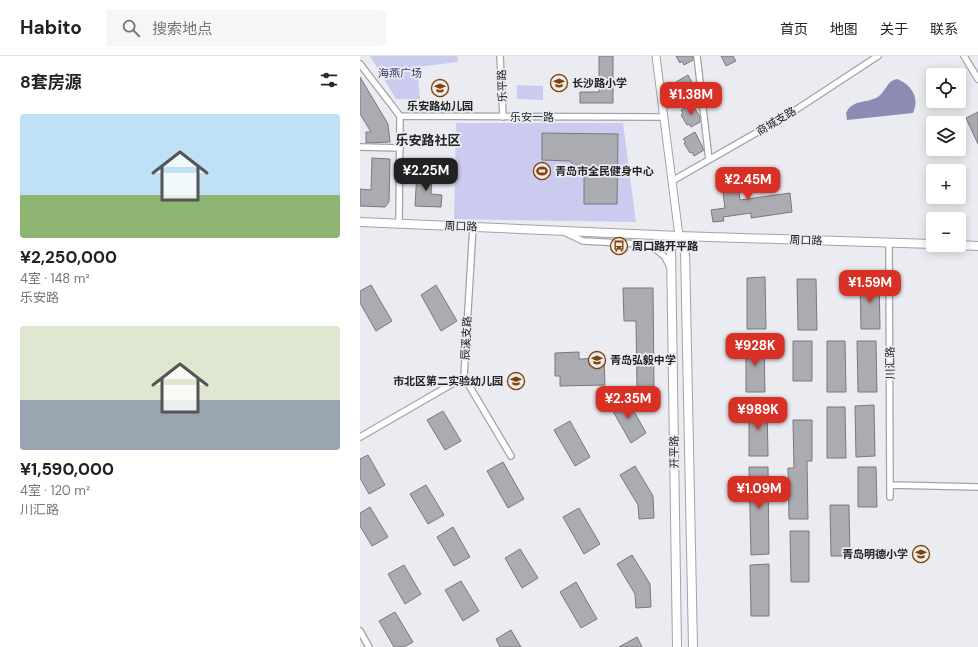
<!DOCTYPE html>
<html lang="zh">
<meta charset="utf-8">
<style>
body{margin:0;font-family:"DM Sans","Noto Sans SC",sans-serif;background:#f6f6f6;color:#222;height:100vh;display:flex;flex-direction:column;font-size:15px;white-space:nowrap}
*{box-sizing:border-box;margin:0}
p{font-size:13px;color:#767676}
.icon{flex:none;width:22px;height:22px;fill:none;stroke:currentColor;stroke-width:2;stroke-linecap:round;stroke-linejoin:round}
.map{position:relative;flex:1;overflow:hidden}
.drawer{display:flex;flex-direction:column;background:#fff;width:360px}
.drawer>*{flex:none}
.tools{position:absolute;left:566px;top:12px;display:grid;gap:8px}
.tools a{display:grid;place-items:center;width:40px;height:40px;border-radius:4px;background:#fff;box-shadow:0 2px 10px #0003;font-size:20px}
.price{position:absolute;translate:-50% -34px;padding:0 9px;border-radius:8px;background:#d93025;color:#fff;font-size:13px;line-height:26px;filter:drop-shadow(0 1px 2px #0008)}
.price::after{content:'';position:absolute;left:50%;top:24px;width:12px;height:9px;margin-left:-6px;background:inherit;clip-path:polygon(0 0,100% 0,50% 100%)}
.price.current{background:#222;color:#fff}
ul{padding:0;list-style:none}
li{display:grid;align-content:center;gap:8px;height:212px;padding:0 20px}
li span{display:grid;place-items:center;height:124px;border-radius:4px;color:#555}
li>.icon{margin-inline-start:auto}
span .icon{width:72px;height:72px;fill:#fffc;stroke-width:1}
li b{font-size:17px}
h2{display:flex;justify-content:space-between;align-items:center;height:48px;padding:0 20px;font-size:17px}
header{display:flex;align-items:center;gap:24px;box-sizing:border-box;height:56px;padding:0 20px;background:#fff;border-bottom:1px solid #e0e0e0}
header strong{font-size:19px}
nav{display:flex;gap:22px;margin-inline-start:auto;font-size:14px}
.search{width:280px;height:36px;background:#f6f6f6;display:flex;align-items:center;gap:10px;box-sizing:border-box;padding:0 14px;border-radius:4px;color:#767676;font-size:15px}
main{display:flex;flex:1;min-height:0}
.map>svg:first-child{display:block}
.green{fill:#cbcbef}
.water{fill:#8b8bb3}
.building{fill:#ababb2;stroke:#78797e}
.lines{fill:none;stroke-linecap:round;stroke-linejoin:round}
.minor-casing{stroke:#a2a2a8;stroke-width:8}
.tertiary-casing{stroke:#a2a2a8;stroke-width:9}
.secondary-casing{stroke:#a2a2a8;stroke-width:10}
.minor{stroke:#fff;stroke-width:5.5}
.tertiary{stroke:#fff;stroke-width:7}
.secondary{stroke:#fff;stroke-width:8}
.labels{text-anchor:middle;dominant-baseline:central;stroke-width:3.5;stroke-linejoin:round;paint-order:stroke}
.park-label{font-size:11px;fill:#373368;stroke:#ebecf2}
.poi-label{font-size:11px;font-weight:bold;fill:#232325;stroke:#ebecf2;text-anchor:start}
.street-label{font-size:11px;fill:#232325;stroke:#ebecf2}
.quarter-label{font-size:13px;font-weight:bold;fill:#232325;stroke:#ebecf2}
</style>
<header>
<strong>Habito</strong>
<div class="search"><svg class="icon" aria-label="search" viewBox="0 0 24 24"><circle cx="10" cy="10" r="6"/><path d="M15 15l6 6"/></svg>搜索地点</div>
<nav><a>首页</a><a>地图</a><a>关于</a><a>联系</a></nav>
</header>
<main>
<section class="drawer">
<h2>8套房源<svg class="icon" aria-label="filters" viewBox="0 0 24 24"><path d="M4 7h16M4 17h16"/><circle cx="9" cy="7" r="2"/><circle cx="15" cy="17" r="2"/></svg></h2>
<ul>
<li><span style="background:linear-gradient(#bfe0f5 65%,#8fb573 0)"><svg class="icon" aria-label="home" viewBox="0 0 24 24"><path d="M3 11l9-7 9 7M6 9v11h12V9"/></svg></span><div><b>¥2,250,000</b><p>4室 · 148 m²</p><p>乐安路</p></div></li>
<li><span style="background:linear-gradient(#dfe7d0 60%,#9aa5b1 0)"><svg class="icon" aria-label="home" viewBox="0 0 24 24"><path d="M3 11l9-7 9 7M6 9v11h12V9"/></svg></span><div><b>¥1,590,000</b><p>4室 · 120 m²</p><p>川汇路</p></div></li>
</ul>
</section>
<div class="map">
<svg width="618" height="591" viewBox="0 0 618 591">
<rect width="100%" height="100%" fill="#ebecf2"/>
<path class="green" d="M10,0H97L98,6L57,11L60,43H36Z
M157,29L183,30V44L157,43Z
M96,67H263L276,166L94,163Z"/>
<path class="water" d="M537,23C552,29 560,42 553,57L487,64L486,57C492,44 505,47 516,42C526,37 526,25 537,23Z"/>
<path class="building" d="M239,0H253V47H220V36H239Z
M316,0H333V4L324,9L322,5L320,7Z
M361,0H373L376,5L366,10Z
M328,19L337,37L327,43L325,39L323,40L317,31L319,30L316,26Z
M0,21L28,68L30,86L6,87V76H11L0,58Z
M332,48L340,61V66L331,71L329,68L327,69L321,59L323,58L321,54Z
M618,56V88L606,62Z
M335,76L344,94L334,100L332,96L330,97L324,87L326,86L323,83Z
M182,77L258,78L257,148H224V119H221L210,105L182,104Z
M12,102L30,103L29,146L25,151L0,150V133L11,134Z
M376,113L380,144L430,137L432,156L391,162V157L363,161L364,165L353,166L351,154L365,152L360,114Z
M57,116L72,117L71,138L82,139L81,151L55,150Z
M405,221L406,273H387V222Z
M500,222H519L520,273H501Z
M437,223H456L457,274H438Z
M11,229L32,265L16,275L0,247V235Z
M76,229L97,265L81,275L61,239Z
M263,232H293L294,332H277L276,265H264Z
M386,285H404L405,336H386Z
M433,285H452V325H433Z
M467,285H485L486,336H467Z
M497,285H516L517,336H498Z
M219,296V303L244,302L245,329L200,330V320H195V297Z
M266,341L286,377L271,387L250,350Z
M389,349H407L408,400H389Z
M514,349L515,400L496,401L495,350Z
M467,351H485L486,402H467Z
M83,355L101,385L85,394L67,364Z
M433,364H452V405H447L448,463H429L428,412H434Z
M210,365L230,401L215,410L194,374Z
M8,399L25,429L9,438L0,422V403Z
M143,406L164,443L148,452L127,415Z
M275,410L293,440L294,462L279,463L278,449L260,419Z
M389,411H408L409,498L391,499Z
M498,411H516L517,451H498Z
M66,429L84,459L68,468L50,438Z
M470,449H489L490,500H471Z
M10,451L28,481L12,490L0,470V457Z
M219,452L240,488L224,498L203,461Z
M93,471L110,501L94,510L77,481Z
M430,475H449V526H431Z
M160,493L178,522L162,532L145,502Z
M272,499L290,528L291,551L276,552L275,538L257,508Z
M409,508V560H391L390,509Z
M44,509L61,538L45,548L28,518Z
M101,525L119,555L103,565L85,534Z
M216,526L237,563L221,572L200,536Z
M35,556L53,586L44,591H34L19,565Z
M151,574L161,591H140L136,583Z
M277,581L282,591H259Z"/>
<g class="lines">
<g class="minor-casing">
<path id="minor" d="M140,0L143,61
M337,0L349,104
M604,0L618,23
M0,8L40,60L39,167
M40,60L303,61
M0,91L40,92
M312,125L431,57L518,0
M204,176L223,185L300,189L317,181
M529,186L530,441
M291,189L305,201L310,211
M104,321L113,170
M104,321L151,400
M0,381L104,321
M531,429L618,431
M0,575L9,591"/>
</g>
<g class="tertiary-casing">
<path id="tertiary" d="M296,0L319,180"/>
</g>
<g class="secondary-casing">
<path id="secondary" d="M0,166L319,180L573,188
M319,180L325,193L333,591
M597,189L618,190
M317,591L311,193L319,180"/>
</g>
<use href="#minor" class="minor"/>
<use href="#tertiary" class="tertiary"/>
<use href="#secondary" class="secondary"/>
</g>
<defs>
<g id="school-ring" transform="scale(0.9)"><circle r="9.5" fill="#ebecf2" stroke="#824305" stroke-width="1.5"/><path d="M0-5L7-2L0 1L-7-2ZM-4 1L0 2.5L4 1V4Q0 6-4 4Z" fill="#824305"/></g>
<g id="stadium-ring" transform="scale(0.9)"><circle r="9.5" fill="#ebecf2" stroke="#824305" stroke-width="1.5"/><path d="M0-5a6.5 5 0 1 0 0 10a6.5 5 0 1 0 0-10ZM-3.5-1.8h7v3.6h-7Z" fill="#824305"/></g>
<g id="bus-ring" transform="scale(0.9)"><circle r="9.5" fill="#ebecf2" stroke="#824305" stroke-width="1.5"/><path d="M-5-6H5V4H4V6H2V4H-2V6H-4V4H-5ZM-3.5-4V0h7V-4ZM-3.5 1.2v1.5H-2V1.2ZM2 1.2v1.5H3.5V1.2Z" fill="#824305"/></g>
</defs>
<g fill-rule="evenodd">
<use href="#school-ring" x="199" y="27"/>
<use href="#school-ring" x="80" y="32"/>
<use href="#stadium-ring" x="182" y="115"/>
<use href="#bus-ring" x="259" y="190"/>
<use href="#school-ring" x="237" y="304"/>
<use href="#school-ring" x="156" y="325"/>
<use href="#school-ring" x="561" y="498"/>
</g>
<g class="labels">
<g class="park-label">
<text x="40" y="17">海燕广场</text>
</g>
<g class="poi-label">
<text x="212" y="27">长沙路小学</text>
<text x="80" y="50" text-anchor="middle">乐安路幼儿园</text>
<text x="195" y="115">青岛市全民健身中心</text>
<text x="272" y="190">周口路开平路</text>
<text x="250" y="304">青岛弘毅中学</text>
<text x="143" y="325" text-anchor="end">市北区第二实验幼儿园</text>
<text x="548" y="498" text-anchor="end">青岛明德小学</text>
</g>
<g class="street-label">
<text transform="translate(142 30) rotate(-92)">乐平路</text>
<text x="172" y="61">乐安一路</text>
<text transform="translate(416 65) rotate(-31)">商城支路</text>
<text transform="translate(101 170) rotate(2)">周口路</text>
<text transform="translate(446 184) rotate(2)">周口路</text>
<text transform="translate(106 282) rotate(-87)">辰溪支路</text>
<text transform="translate(530 307) rotate(-91)">川汇路</text>
<text transform="translate(314 396) rotate(-91)">开平路</text>
</g>
<g class="quarter-label">
<text x="68" y="84">乐安路社区</text>
</g>
</g>
</svg>
<div class="tools">
<a><svg class="icon" aria-label="locate" viewBox="0 0 24 24"><circle cx="12" cy="12" r="6"/><path d="M12 2v4M12 18v4M2 12h4M18 12h4"/></svg></a>
<a><svg class="icon" aria-label="layers" viewBox="0 0 24 24"><path d="M12 4l9 5-9 5-9-5zM3 14l9 5 9-5"/></svg></a>
<a>+</a>
<a>−</a>
</div>
<b class="price" style="left:331px;top:60px">¥1.38M</b>
<b class="price current" style="left:66px;top:136px">¥2.25M</b>
<b class="price" style="left:388px;top:145px">¥2.45M</b>
<b class="price" style="left:510px;top:248px">¥1.59M</b>
<b class="price" style="left:395px;top:311px">¥928K</b>
<b class="price" style="left:268px;top:364px">¥2.35M</b>
<b class="price" style="left:398px;top:375px">¥989K</b>
<b class="price" style="left:399px;top:454px">¥1.09M</b>
</div>
</main>
